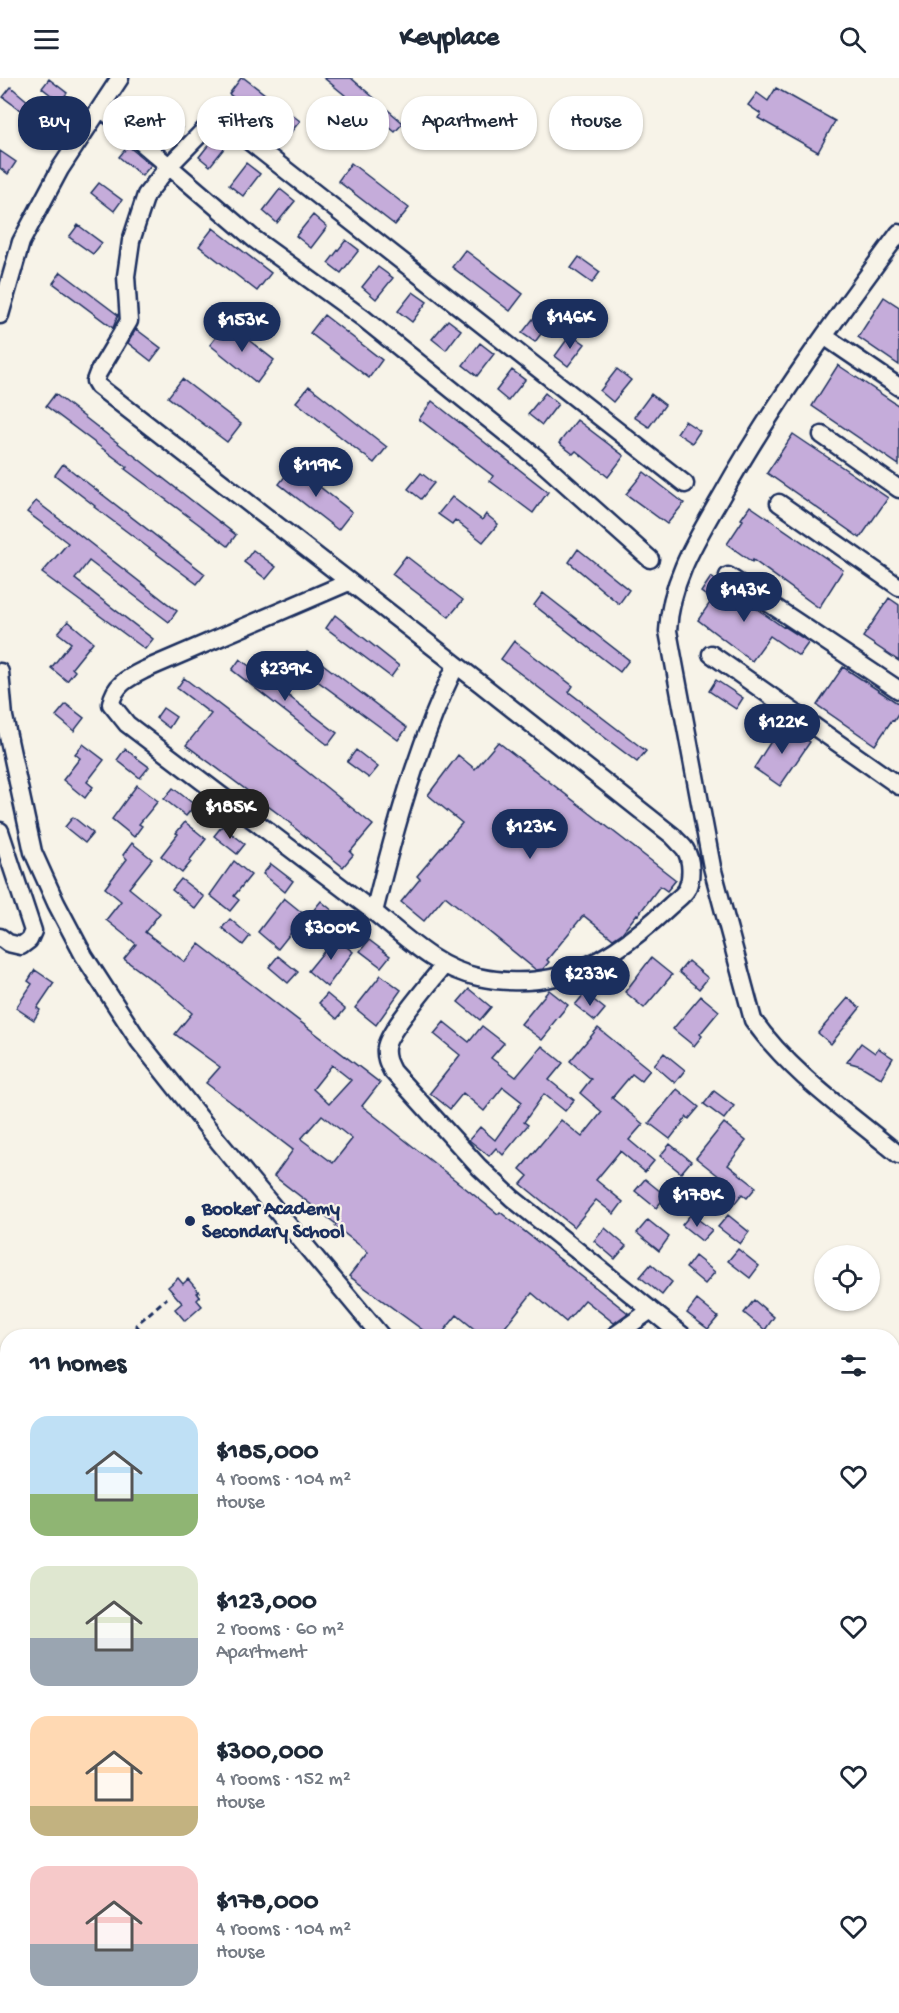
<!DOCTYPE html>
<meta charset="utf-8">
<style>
body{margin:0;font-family:"Gochi Hand",sans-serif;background:#f6f6f7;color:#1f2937;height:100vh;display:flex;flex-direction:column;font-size:22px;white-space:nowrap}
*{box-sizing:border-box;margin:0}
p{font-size:20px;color:#747a83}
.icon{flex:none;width:33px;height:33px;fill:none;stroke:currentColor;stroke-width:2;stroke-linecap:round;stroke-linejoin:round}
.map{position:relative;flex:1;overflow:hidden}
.panel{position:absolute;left:0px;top:1251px;width:900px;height:684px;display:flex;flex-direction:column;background:#fff;border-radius:24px 24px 0 0;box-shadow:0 2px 4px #0004}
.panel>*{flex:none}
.banner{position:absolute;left:18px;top:18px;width:864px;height:54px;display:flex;gap:12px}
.buttons{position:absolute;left:814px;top:1167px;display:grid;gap:12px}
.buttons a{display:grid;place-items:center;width:66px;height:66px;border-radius:50%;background:#fff;box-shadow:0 2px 4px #0004;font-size:30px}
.price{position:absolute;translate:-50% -51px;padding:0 14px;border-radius:21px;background:#1b2f5e;color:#fff;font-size:20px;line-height:39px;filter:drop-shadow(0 2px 3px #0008)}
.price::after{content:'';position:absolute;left:50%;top:36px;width:18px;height:14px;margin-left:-9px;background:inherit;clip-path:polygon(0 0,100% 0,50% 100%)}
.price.selected{background:#222;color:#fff}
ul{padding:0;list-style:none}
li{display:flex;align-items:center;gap:18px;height:150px;padding:0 30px}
li span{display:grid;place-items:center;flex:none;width:168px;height:120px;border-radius:18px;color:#555}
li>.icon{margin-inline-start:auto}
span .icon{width:72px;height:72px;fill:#fffc;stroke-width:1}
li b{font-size:26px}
h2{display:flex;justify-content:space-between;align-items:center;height:72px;padding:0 30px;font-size:26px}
.tag{padding:0 21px;border-radius:24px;background:#fff;box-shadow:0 2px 4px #0004;font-size:21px;line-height:54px}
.tag.selected{background:#1b2f5e;color:#fff}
header{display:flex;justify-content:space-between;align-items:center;height:78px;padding:0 30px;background:#fff;font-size:27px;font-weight:800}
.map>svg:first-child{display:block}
.green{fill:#c0e39c;stroke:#6e897d;stroke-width:1.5}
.building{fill:#c5acda;stroke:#1b2f5e;stroke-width:1.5;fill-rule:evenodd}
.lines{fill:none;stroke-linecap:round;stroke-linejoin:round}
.lane-casing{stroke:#1b2f5e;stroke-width:13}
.street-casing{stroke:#1b2f5e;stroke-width:21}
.path{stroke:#1b2f5e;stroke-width:3;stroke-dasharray:6 4.5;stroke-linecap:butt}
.lane{stroke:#f7f3e8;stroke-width:8}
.street{stroke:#f7f3e8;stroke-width:16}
.poi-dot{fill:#1b2f5e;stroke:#f7f3e8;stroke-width:2}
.labels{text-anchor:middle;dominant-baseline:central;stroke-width:4.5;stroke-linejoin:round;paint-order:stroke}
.poi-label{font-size:20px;font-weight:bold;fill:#1b2f5e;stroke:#f7f3e8;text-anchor:start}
</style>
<header><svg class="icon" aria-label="menu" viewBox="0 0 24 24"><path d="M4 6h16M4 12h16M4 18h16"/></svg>Keyplace<svg class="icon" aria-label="search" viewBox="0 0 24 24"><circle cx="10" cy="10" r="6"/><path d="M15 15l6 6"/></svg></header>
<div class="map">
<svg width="899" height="1935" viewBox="0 0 899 1935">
<rect width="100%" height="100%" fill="#f7f3e8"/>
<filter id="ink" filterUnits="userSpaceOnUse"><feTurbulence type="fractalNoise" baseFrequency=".0167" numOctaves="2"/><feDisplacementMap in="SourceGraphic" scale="12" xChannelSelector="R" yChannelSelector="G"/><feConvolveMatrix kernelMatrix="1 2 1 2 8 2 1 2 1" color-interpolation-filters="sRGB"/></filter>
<g filter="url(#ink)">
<path class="green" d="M557,1928H599L615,1935H548Z"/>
<path class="building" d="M241,0H244L300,43L286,60L229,16Z
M324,0H351L403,45L395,54L370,33L368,36Z
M49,1L67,15L60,24L42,10Z
M11,9L30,25L23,34L3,19Z
M776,10L835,43L818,74L758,40L761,36L748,27L757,15L768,23Z
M156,30L182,50L173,62L147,42Z
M214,60L226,68L210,88L199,79Z
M128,68L151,87L142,98L119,79Z
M0,73L16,84L8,96L0,90Z
M246,85L260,96L243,118L229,107Z
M351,85L409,130L395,147L338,103Z
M99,105L122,122L114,133L91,115Z
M280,111L295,123L277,145L263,133Z
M313,137L327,149L311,170L296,158Z
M78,147L102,165L93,176L69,159Z
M213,150L271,195L257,213L199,168Z
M346,162L359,172L341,195L328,185Z
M465,172L523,216L510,233L452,189Z
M579,179L600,194L592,205L571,190Z
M378,189L393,200L376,221L362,209Z
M61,194L118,237L113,250L53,205Z
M413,214L427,224L412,244L398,233Z
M884,219L899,229V287L858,259Z
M540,232L552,241L535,264L522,255Z
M324,237L382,282L369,300L310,255Z
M448,242L461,252L446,272L432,261Z
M227,245L274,282L257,305L210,267Z
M136,251L161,270L151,283L128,265Z
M571,256L585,266L568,288L555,278Z
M480,265L494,276L477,298L463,287Z
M838,287L899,328V387L812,328Z
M617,291L631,302L613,324L600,313Z
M512,292L525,302L508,323L496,313Z
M182,301L241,346L227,364L168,319Z
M309,308L387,369L374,385L296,324Z
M545,315L558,326L542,347L528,336Z
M55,316L236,457L228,468L125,391L127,389L46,328Z
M651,316L665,327L649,349L634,339Z
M432,323L548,414L533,435L490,403L493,398L419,341Z
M577,342L624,378L608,399L576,373L573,376L559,365Z
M685,343L700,353L692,365L677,355Z
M793,356L888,420L860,460L767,395Z
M63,386L205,496L197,506L94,429L95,428L55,397Z
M293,388L352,434L338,452L279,406Z
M644,394L684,425L667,446L626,416Z
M421,395L434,405L421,421L408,411Z
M452,419L482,442L486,436L498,446L483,464L455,442L452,446L438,436Z
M36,423L177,533L169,544L89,483L75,501L153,561L145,571L42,495L68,465L27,434Z
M750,428L843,492L819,530L753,482L752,484L727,466L743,442L741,441Z
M578,471L629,512L619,526L569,484Z
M253,472L276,489L266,501L244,484Z
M406,478L463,522L449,539L392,496Z
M711,499L783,549L784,548L809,564L799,578L770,558L752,583L698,542L712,522L701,514Z
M543,515L629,582L620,594L534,527Z
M889,520L899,527V583L863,559Z
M335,537L399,588L391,599L326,550Z
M68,543L93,564L72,590L75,593L67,603L51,590L71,565L58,555Z
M514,563L573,608L569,614L646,673L637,684L501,581Z
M307,574L407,650L398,662L297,588Z
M240,581L337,655L328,667L232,592Z
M843,589L899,626V635L894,643L892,642L875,667L817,627Z
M184,600L305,692L373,747L350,774L353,777L343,789L291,747L292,746L186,667L211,636L177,610Z
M716,602L743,620L736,631L709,613Z
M66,626L84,640L74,653L56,638Z
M163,630L176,639L169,650L156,640Z
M782,646L810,664L780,708L754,690Z
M498,664L676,802L667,813L660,808L638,837L637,836L622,855L613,861L584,838L582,839L547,882L549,884L543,891L536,892L445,818L424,843L401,824L420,801L417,798L462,745L428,717L458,677L475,691Z
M83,666L104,682L87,704L93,709L85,720L63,702L80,680L75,676Z
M125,671L149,689L140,700L117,682Z
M356,672L378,689L369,700L347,684Z
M137,707L158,723L139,746L142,748L134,759L112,741Z
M173,710L195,727L186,738L164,721Z
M73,739L93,755L85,765L65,749Z
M185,744L206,761L189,783L191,784L182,795L161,778L178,756L176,755Z
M222,748L245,766L237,776L214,758Z
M132,765L152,781L129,810L160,835L145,854L185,884L199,866L380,1005L362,1028L498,1136L500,1134L628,1235L614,1245L585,1222L566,1244L532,1215L498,1258H483L457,1237L440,1258H431L349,1198L368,1174L335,1148L336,1146L274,1098L293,1072L206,1005L220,989L175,956L192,935L163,910L124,881L136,866L106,842L121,823L105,810L127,781L123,777ZM332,987L351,1002L329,1026L313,1011ZM322,1037L352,1061L333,1085L301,1061Z
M234,783L251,797L234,818L239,822L230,833L210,817Z
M271,786L293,803L285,814L263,796Z
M181,801L204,819L195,831L172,812Z
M284,820L305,837L278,871L258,854Z
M321,823L341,840L333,850L312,834Z
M230,841L250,858L243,867L222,850Z
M333,858L353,874L327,909L308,893L326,871L324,869Z
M369,862L390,878L381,889L360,873Z
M278,878L298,894L288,905L269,889Z
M651,880L672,897L644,930L625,914Z
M688,883L708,900L699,911L679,894Z
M35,892L54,905L37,930L40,932L34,942L16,930L32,906L28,903Z
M381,897L401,912L376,947L355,930Z
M469,911L491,929L480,942L458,924Z
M549,912L568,927L550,949L551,951L542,962L521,946Z
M585,915L605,931L595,943L575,927Z
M327,916L345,931L337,941L319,925Z
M701,918L719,933L700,956L702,958L694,968L673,951Z
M848,920L860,930L831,966L818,955Z
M444,944L469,964L482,948L504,965L491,980L516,999L542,968L563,985L549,1002L574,1022L565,1033L544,1016L524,1044L528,1047L503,1077L496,1070L489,1078L469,1062L480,1049L495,1062L522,1024L503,1009L484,1033L463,1015L450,1031L430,1015L460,977L434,956Z
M598,950L650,992L641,1003L632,996L612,1020L643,1046L629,1062L654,1083L645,1094L620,1073L596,1102L623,1124L614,1136L596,1122L574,1149L521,1106L528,1098L520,1091L561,1042L582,1059L602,1034L580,1015L591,1001L570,983Z
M861,965L875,975L878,970L893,980L881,1000L861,988L847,984Z
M664,975L685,992L675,1005L654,987Z
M677,1011L699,1029L689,1041L687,1039L670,1061L649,1045Z
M714,1013L734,1028L724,1041L704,1026Z
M724,1045L746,1063L728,1087L756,1109L747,1120L742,1116L730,1131L708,1114L720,1099L696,1080Z
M670,1066L691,1083L681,1095L660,1078Z
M645,1101L666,1118L656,1130L635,1113Z
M681,1102L700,1118L691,1130L671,1114Z
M691,1136L712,1152L702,1163L682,1147Z
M728,1137L749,1154L740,1166L718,1149Z
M648,1142L669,1159L659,1173L637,1155Z
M605,1150L626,1168L615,1181L594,1163Z
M738,1171L759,1188L750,1200L728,1183Z
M695,1178L715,1194L705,1206L686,1190Z
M651,1186L672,1204L662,1217L640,1199Z
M178,1200L183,1206L188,1201L199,1214L197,1215L200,1219L197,1222L202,1228L185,1243L175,1231L182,1225L168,1209Z
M697,1222L718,1239L708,1251L687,1235Z
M754,1222L774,1239L765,1252L744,1235Z"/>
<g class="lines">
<g class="lane-casing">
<path id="lane" d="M800,1928L808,1935"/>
</g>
<g class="street-casing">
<path id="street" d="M101,30L254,161L363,240L537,380L650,481
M899,155C836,240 773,326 721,419C697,461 670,503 668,553L712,789L753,942C791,996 849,1035 899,1077
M0,237L21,164L60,91L120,0
M824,258L899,309
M822,357L899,411
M779,425L899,509
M728,498L899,612
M349,504L144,592C128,600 114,607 111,626L127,646L374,834
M711,576L899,708
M456,587C418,665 395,750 374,834C406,860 437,891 478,899C500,904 528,905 551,900C597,891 637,859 671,827C675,823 684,817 687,811C692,800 692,782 685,771C682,767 676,762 673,758L481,606L98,308L95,303L98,295L129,243L126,198L131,163L146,117L168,89L209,47L218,45L240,56L685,406
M0,594L4,639L33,774L56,825L84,878L139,963L219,1064L381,1258
M0,753L33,853L29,862L21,868L8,865L0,859
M444,887C432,903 387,954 386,970C385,979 388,985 392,993L479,1089L512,1120L683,1258
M614,1258L651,1232
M876,1928L879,1935"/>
</g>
<path class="path" d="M146,1258L136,1247L167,1220
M195,1928V1935
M7,1935L15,1928
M421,1935L430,1928"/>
<use href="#lane" class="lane"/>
<use href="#street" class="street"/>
</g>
</g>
<circle class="poi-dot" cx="190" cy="1143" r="6"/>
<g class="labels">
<g class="poi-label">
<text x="202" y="1132">Booker Academy<tspan x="202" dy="23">Secondary School</tspan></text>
</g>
</g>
</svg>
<div class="buttons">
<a><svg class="icon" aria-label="locate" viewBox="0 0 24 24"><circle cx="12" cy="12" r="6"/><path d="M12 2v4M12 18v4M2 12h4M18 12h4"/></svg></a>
</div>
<b class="price" style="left:570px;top:272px">$146K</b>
<b class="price" style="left:242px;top:275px">$153K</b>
<b class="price" style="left:316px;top:420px">$119K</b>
<b class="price" style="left:744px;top:545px">$143K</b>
<b class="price" style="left:285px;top:624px">$239K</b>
<b class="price" style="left:782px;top:677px">$122K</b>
<b class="price selected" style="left:230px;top:762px">$185K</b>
<b class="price" style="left:530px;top:782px">$123K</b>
<b class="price" style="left:331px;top:883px">$300K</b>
<b class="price" style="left:590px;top:929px">$233K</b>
<b class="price" style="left:697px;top:1150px">$178K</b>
<div class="banner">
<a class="tag selected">Buy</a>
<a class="tag">Rent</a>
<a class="tag">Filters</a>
<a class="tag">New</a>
<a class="tag">Apartment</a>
<a class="tag">House</a>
</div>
<section class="panel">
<h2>11 homes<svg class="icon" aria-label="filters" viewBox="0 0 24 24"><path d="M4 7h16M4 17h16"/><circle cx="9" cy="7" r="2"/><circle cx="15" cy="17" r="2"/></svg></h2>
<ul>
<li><span style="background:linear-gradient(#bfe0f5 65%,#8fb573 0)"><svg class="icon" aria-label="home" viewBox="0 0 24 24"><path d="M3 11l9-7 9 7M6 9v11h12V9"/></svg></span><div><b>$185,000</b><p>4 rooms · 104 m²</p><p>House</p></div><svg class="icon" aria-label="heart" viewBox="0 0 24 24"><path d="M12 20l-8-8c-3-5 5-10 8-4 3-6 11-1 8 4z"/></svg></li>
<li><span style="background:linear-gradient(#dfe7d0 60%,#9aa5b1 0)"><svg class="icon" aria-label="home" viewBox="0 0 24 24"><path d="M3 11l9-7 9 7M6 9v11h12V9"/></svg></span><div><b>$123,000</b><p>2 rooms · 60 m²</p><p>Apartment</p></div><svg class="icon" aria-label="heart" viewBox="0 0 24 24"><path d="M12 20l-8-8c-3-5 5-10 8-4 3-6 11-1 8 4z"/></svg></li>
<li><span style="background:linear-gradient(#ffd9b3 75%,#c2b280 0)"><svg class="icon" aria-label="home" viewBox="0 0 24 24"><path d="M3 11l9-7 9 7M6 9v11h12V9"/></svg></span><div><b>$300,000</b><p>4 rooms · 152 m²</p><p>House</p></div><svg class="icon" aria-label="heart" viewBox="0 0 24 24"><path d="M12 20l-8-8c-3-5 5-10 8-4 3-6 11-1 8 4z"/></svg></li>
<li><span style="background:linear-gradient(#f6c9c9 65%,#9aa5b1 0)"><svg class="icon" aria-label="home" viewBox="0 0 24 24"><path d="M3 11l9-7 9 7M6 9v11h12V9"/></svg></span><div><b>$178,000</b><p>4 rooms · 104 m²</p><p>House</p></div><svg class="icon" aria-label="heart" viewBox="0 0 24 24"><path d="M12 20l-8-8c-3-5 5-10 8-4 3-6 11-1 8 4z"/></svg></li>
</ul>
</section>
</div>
